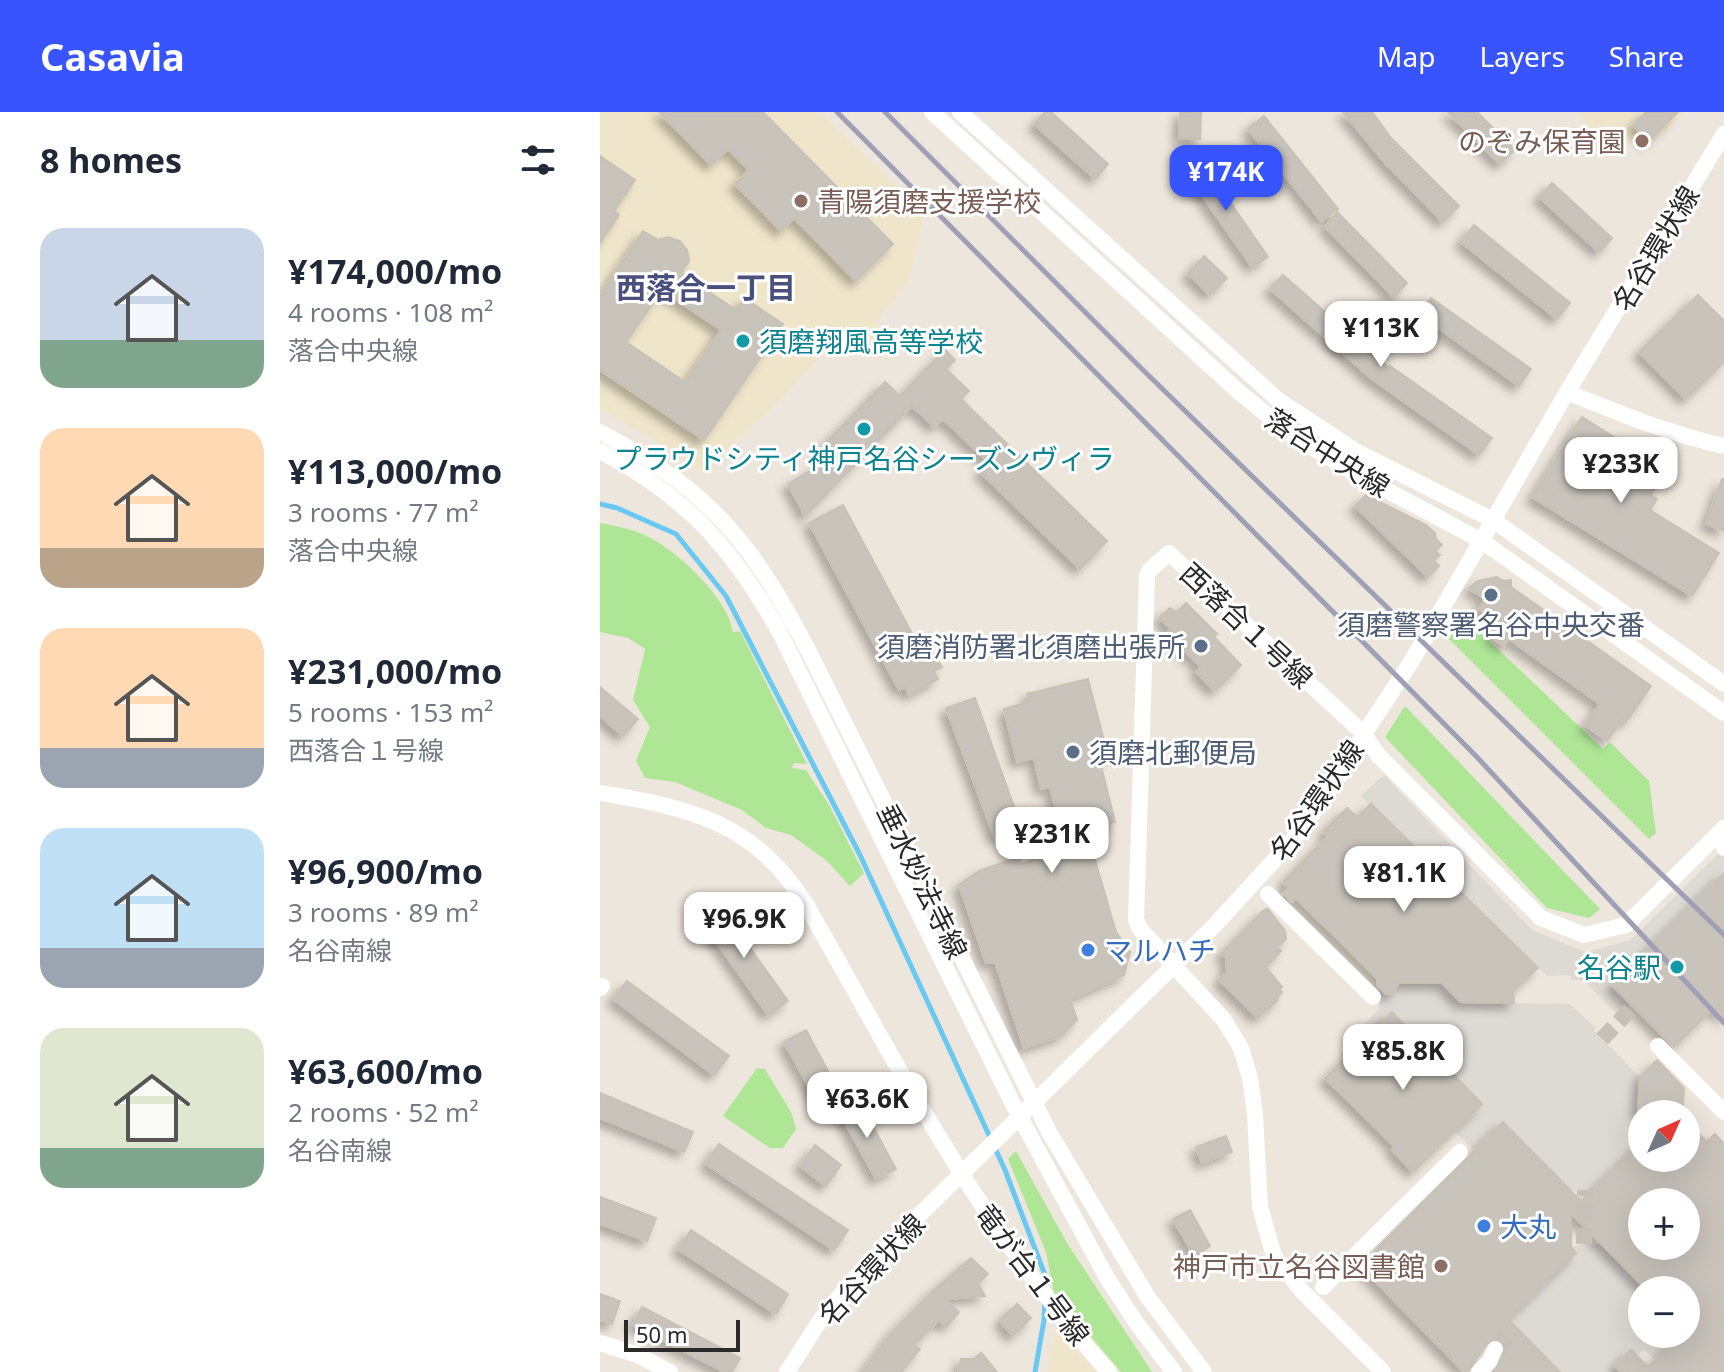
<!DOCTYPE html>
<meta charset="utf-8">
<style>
body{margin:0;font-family:"Noto Sans","Noto Sans JP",sans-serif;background:#f6f6f7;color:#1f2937;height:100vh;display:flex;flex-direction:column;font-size:30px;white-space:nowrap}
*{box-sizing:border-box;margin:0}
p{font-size:26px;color:#747a83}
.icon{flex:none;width:44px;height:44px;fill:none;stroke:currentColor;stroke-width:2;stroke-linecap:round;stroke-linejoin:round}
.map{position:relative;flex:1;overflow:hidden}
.panel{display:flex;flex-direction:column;background:#fff;width:600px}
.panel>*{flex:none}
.needle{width:52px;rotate:45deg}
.controls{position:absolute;left:1028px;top:988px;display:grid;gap:16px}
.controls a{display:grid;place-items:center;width:72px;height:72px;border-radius:50%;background:#fff;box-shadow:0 8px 32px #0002;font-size:40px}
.scale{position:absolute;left:24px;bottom:20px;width:116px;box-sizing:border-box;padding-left:8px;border:4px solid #2a2a2a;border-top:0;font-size:22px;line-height:28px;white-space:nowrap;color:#2a2a2a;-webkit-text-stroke:6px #fff;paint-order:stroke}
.price{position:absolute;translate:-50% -68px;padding:0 18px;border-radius:16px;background:#fff;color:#222;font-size:26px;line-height:52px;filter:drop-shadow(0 2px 4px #0008)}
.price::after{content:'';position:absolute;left:50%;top:48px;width:24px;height:18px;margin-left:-12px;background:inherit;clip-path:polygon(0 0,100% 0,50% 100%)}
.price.on{background:#3754ff;color:#fff}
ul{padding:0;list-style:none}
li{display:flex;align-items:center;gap:24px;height:200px;padding:0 40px}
li span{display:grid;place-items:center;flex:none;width:224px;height:160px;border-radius:24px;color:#555}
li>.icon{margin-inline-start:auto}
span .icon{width:96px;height:96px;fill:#fffc;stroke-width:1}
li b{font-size:34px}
h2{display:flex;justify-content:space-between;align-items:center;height:96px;padding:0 40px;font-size:34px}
header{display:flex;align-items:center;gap:48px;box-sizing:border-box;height:112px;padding:0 40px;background:#3754ff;color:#fff}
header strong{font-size:38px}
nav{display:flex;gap:44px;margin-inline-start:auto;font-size:28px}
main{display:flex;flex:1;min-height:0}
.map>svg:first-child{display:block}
.education{fill:#efe5ca}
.green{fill:#aee696}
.plaza{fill:#ddd9d3}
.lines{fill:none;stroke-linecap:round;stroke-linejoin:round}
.stream{stroke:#6ac9f3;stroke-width:5}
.building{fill:#c8c3bb;stroke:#c8c2b5;stroke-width:2;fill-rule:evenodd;filter:url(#shadow)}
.minor-tunnel{stroke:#c6c0b8;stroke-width:16;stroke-dasharray:16 8;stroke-linecap:butt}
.minor{stroke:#fff;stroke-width:16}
.rail{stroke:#9ea1b6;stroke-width:5}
.education-dot{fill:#8d6e63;stroke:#fff;stroke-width:3}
.culture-dot{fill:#0f9aa8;stroke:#fff;stroke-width:3}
.service-dot{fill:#5c6f8a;stroke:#fff;stroke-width:3}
.shop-dot{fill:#3f7fe0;stroke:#fff;stroke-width:3}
.labels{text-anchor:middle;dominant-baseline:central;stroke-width:6;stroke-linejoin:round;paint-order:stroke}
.education-label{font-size:28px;fill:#785e54;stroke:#fff;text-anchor:end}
.street-label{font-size:28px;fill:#2a2a2a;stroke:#fff}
.culture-label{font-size:28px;fill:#0d838f;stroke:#fff;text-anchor:start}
.service-label{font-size:28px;fill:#4e5e75;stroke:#fff}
.shop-label{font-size:28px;fill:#366cbe;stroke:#fff;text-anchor:start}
.neighbourhood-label{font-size:30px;font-weight:bold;fill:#49507d;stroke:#fff}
</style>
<header>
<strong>Casavia</strong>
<nav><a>Map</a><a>Layers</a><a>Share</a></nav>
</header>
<main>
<section class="panel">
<h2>8 homes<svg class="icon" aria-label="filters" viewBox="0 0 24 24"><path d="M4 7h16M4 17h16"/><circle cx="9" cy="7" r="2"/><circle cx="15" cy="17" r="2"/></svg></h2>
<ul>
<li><span style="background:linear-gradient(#c9d6e8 70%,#7fa58c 0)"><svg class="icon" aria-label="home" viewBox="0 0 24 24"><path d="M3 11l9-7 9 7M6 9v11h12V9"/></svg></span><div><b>¥174,000/mo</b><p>4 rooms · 108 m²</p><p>落合中央線</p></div></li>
<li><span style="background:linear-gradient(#ffd9b3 75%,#b9a48a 0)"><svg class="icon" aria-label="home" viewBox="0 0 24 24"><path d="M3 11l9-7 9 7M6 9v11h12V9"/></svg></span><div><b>¥113,000/mo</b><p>3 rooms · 77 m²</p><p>落合中央線</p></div></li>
<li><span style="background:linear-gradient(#ffd9b3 75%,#9aa5b1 0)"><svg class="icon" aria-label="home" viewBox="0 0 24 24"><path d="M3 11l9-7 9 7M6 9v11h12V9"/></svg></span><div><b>¥231,000/mo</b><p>5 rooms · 153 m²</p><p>西落合１号線</p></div></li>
<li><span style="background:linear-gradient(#bfe0f5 75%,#9aa5b1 0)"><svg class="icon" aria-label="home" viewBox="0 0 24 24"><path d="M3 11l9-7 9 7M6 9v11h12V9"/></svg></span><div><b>¥96,900/mo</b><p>3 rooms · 89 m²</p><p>名谷南線</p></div></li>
<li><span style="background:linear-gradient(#dfe7d0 75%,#7fa58c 0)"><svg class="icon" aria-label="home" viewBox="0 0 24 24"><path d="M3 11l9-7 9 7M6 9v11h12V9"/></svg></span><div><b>¥63,600/mo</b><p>2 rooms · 52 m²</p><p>名谷南線</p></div></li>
</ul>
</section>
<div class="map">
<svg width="1124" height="1260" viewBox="0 0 1124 1260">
<defs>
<filter id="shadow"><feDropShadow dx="-6" dy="6" stdDeviation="4" flood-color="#0004"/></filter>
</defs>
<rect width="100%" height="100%" fill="#ede6dc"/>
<path class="education" d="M0,0H219L324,101L309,169L279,205L270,234L227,237L175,293L101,360L88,348L0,297Z
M975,0H1084L1044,39L1006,12L995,19Z
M455,1218L496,1260H447Z"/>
<path class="green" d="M0,411C14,414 29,416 42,422C74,435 128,485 133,520L140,519L207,652L194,651L192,656L206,658L229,693L264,761L250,774L227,749L191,723L166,716L142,698L75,670L45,666L36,649L50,615L33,588L45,537L28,526L0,520Z
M860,501L1003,637L1010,630L1049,669L1056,721L1049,727L847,525Z
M805,594L1000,797L989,806L947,796L785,625Z
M157,956L165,957L192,1002L196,1017L183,1036H170L123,1004Z
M416,1039L467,1131L552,1260H521L454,1181L446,1140L408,1047Z"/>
<path class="plaza" d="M784,663L932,818L985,840L1028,829L1035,824L1124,736V761L1013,872L1031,891L1018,903L983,868H972L970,863L947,864L761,684Z
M799,871H842L861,890L970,892L995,915L994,919L1040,965L1037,1035L992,1079H971L903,1010L874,1038L854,1019L882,991L850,959H844L824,940L792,901L759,933L751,925L779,897L778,875L786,882Z
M984,1132H1002L1047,1178H1042V1222H1080L1056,1248L1044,1237L1037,1244L1030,1238L1015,1253L1021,1260H960L900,1216L976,1141L971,1135Z"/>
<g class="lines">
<path class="stream" d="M0,392L17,396L76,422L126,484L260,743L405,1058L445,1163V1172
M435,1260L444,1208L445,1190"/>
</g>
<path class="building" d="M59,0H163L293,132L256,169L194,106L181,119L135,72L149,58L128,37L111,53Z
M445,0H451L508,52L495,67L434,12Z
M580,0H601L600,27L579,26Z
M743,0H772L791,26L859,94L843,110L785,51Z
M848,0H877L915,38L900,52Z
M1046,0H1078L1048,30L1033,13Z
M664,4L738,97L721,109L648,17Z
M0,44L35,68L14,99L19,103L0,131Z
M600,47L668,145L652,155L584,58Z
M952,71L1012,126L999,140L939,85Z
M737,100L807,171L794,185L725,115Z
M874,113L970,191L957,207L861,130Z
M43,119L58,128L68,125L80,129L87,138L89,149L81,161L136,198L144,186L183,212L104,328L0,258V184ZM62,178L121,218L85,270L26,230Z
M604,144L627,166L610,183L588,162Z
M683,163L789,256L790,254L892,326L879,343L772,267L670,177Z
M1098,183L1124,209V250L1086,287L1039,240Z
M831,186L931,257L919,274L819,202Z
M345,238L355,248L346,257L369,279L361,287L507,429L480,457L380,360L389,351L343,307L334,315L312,294L205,404L188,372L226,349L217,340L285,270L300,284Z
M982,305L1062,355L1053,370L1057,373L1051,383L1057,387L1050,398L1119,441L1092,484L932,385Z
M1122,367H1124V419L1106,412Z
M766,383L826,413L835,421L836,427L842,433L835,439L840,443L834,449L839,454L828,465L755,394Z
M243,393L317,531L324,527L342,555L334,559L338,567L309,583L305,575L299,578L209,411Z
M897,465L904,469L911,468V475L1051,574L1026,610L1022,607L1007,629L985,613L1000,592L909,527L904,534L890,524L900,510L879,497L885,487L869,476L878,469Z
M586,491L617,522L614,525L641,553L615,579L596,560L601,555L567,521L571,517L559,506L570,496L576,501Z
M488,567L508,644L499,646L515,710L500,714V711L472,717L484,742L492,738L516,820L530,840L524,863L470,887L477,908L461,924L424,936L395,850L386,851L359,773L379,759L419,745L421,752L466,736L450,675L441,677L434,646L417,650L404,597L429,590L427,582Z
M0,575L38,607L23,624L0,604Z
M375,586L422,717L395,727L346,596Z
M771,692L938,856L913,879L914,891L861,890L842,871H799L794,881L786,882L778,874L777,866L696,786L692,790L683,782L689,776L683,770L728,724L723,720L747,696L757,705Z
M1124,761V907L1113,896L1074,935L1012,873Z
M119,793L188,889L168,903L100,807Z
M668,797L685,819L686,827L677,835L681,839L666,855L682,875L679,878L682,880L676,887L678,888L658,906L619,868L626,861V846L621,842L664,798Z
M27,869L129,944L114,963L13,887Z
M792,900L825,934L824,940L844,959L849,958L882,992L813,1060L792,1038L795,1035L725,966Z
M206,918L243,987L222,999L184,930Z
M1057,948L1084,976L1082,1002H1038L1040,965Z
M0,981L93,1020L84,1040L0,1006Z
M259,989L296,1057L276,1067L239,1000Z
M1086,1009L1107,1030L1115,1022L1124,1032V1260H1021L1015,1254L1031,1238L1048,1255L1082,1222H1086V1178H1047L971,1101V1135L976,1141L908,1207L960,1260H895L906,1237L903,1230L895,1226L888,1229L868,1260H864L760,1154L903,1010L981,1089L1042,1030V1046H1086ZM1042,1090H1086V1134H1042Z
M626,1024L632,1040L602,1051L596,1035Z
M119,1032L248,1118L234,1138L106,1052Z
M215,1033L241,1053L226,1074L200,1054Z
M0,1085L56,1106L47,1129L0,1112Z
M590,1098L610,1134L594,1144L573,1107Z
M91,1118L188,1182L176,1202L78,1137Z
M371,1146L388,1162L378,1171L385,1184L345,1187L359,1200L346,1215L339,1208L314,1233L320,1237L301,1260H262L292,1220L335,1177Z
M0,1182L20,1189L12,1212L0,1208Z
M417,1192L431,1206L413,1224L403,1213L401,1207Z
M42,1195L140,1246L132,1260H124L33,1213Z
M381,1241L397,1260H358L361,1247H374Z"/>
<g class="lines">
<path class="minor-tunnel" d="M1002,927L1034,894
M984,1132L985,1078
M895,1237L908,1224"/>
<path class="minor" d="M332,0L639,280L692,323L749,358L882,429L1124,601
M360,0L678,288L757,340L893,408L1124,572
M967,280C1019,301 1069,322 1124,334
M0,320C110,379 151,429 208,538L449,1020L547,1184L604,1260
M0,339C86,384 132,435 179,519L414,994L507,1166L537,1212L574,1260
M0,681C91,696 155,710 207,794C299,956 383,1120 509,1260
M1124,735V736
M668,782L773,885
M0,876L2,874
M1058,934L1124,1000
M723,1175L860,1040
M0,1231L38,1243L70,1260
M187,1260L221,1207L251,1170L615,813L700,720L741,661L764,622L813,547L967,280L1124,22
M783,1260L702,1179L674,1144L660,1095L655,1002L650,966L641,936L624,908L540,817L536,808L547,463L550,458L569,441L764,622L778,643L941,806L984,823L1026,813L1124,716
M879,1260L889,1250L895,1237"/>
<path class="rail" d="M237,0L875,643L1124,911
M285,0L543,258L1124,823"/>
</g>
<g class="education-dot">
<circle cx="1042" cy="29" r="8"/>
<circle cx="201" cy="89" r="8"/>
<circle cx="841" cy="1154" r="8"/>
</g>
<g class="culture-dot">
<circle cx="143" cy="229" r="8"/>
<circle cx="264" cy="317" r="8"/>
<circle cx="1077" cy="855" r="8"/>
</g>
<g class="service-dot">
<circle cx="891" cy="483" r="8"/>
<circle cx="601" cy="534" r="8"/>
<circle cx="473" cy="640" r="8"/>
</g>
<g class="shop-dot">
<circle cx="488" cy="838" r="8"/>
<circle cx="884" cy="1114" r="8"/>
</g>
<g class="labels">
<g class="education-label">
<text x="1026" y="29">のぞみ保育園</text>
<text x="217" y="89" text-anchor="start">青陽須磨支援学校</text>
<text x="825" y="1154">神戸市立名谷図書館</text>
</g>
<g class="street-label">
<text transform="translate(1055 136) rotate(-59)">名谷環状線</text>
<text transform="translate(728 340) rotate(32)">落合中央線</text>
<text transform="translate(647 513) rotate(43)">西落合１号線</text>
<text transform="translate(716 688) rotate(-55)">名谷環状線</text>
<text transform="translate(323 769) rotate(64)">垂水妙法寺線</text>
<text transform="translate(271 1157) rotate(-47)">名谷環状線</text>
<text transform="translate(433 1162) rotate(53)">竜が台１号線</text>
</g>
<g class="culture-label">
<text x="159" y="229">須磨翔風高等学校</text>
<text x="264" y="346" text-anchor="middle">プラウドシティ神戸名谷シーズンヴィラ</text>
<text x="1061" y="855" text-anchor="end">名谷駅</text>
</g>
<g class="service-label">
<text x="891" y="512">須磨警察署名谷中央交番</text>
<text x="585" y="534" text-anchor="end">須磨消防署北須磨出張所</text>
<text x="489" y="640" text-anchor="start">須磨北郵便局</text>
</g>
<g class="shop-label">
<text x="504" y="838">マルハチ</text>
<text x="900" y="1114">大丸</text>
</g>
<g class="neighbourhood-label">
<text x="106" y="175">西落合一丁目</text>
</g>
</g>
</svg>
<div class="controls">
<a><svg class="needle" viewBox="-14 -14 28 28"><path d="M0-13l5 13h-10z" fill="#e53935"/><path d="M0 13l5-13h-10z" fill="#747a83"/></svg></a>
<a>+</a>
<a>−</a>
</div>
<div class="scale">50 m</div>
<b class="price on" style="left:626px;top:101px">¥174K</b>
<b class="price" style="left:781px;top:257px">¥113K</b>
<b class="price" style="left:1021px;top:393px">¥233K</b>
<b class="price" style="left:452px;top:763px">¥231K</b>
<b class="price" style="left:804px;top:802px">¥81.1K</b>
<b class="price" style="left:144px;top:848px">¥96.9K</b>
<b class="price" style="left:803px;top:980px">¥85.8K</b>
<b class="price" style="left:267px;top:1028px">¥63.6K</b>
</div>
</main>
